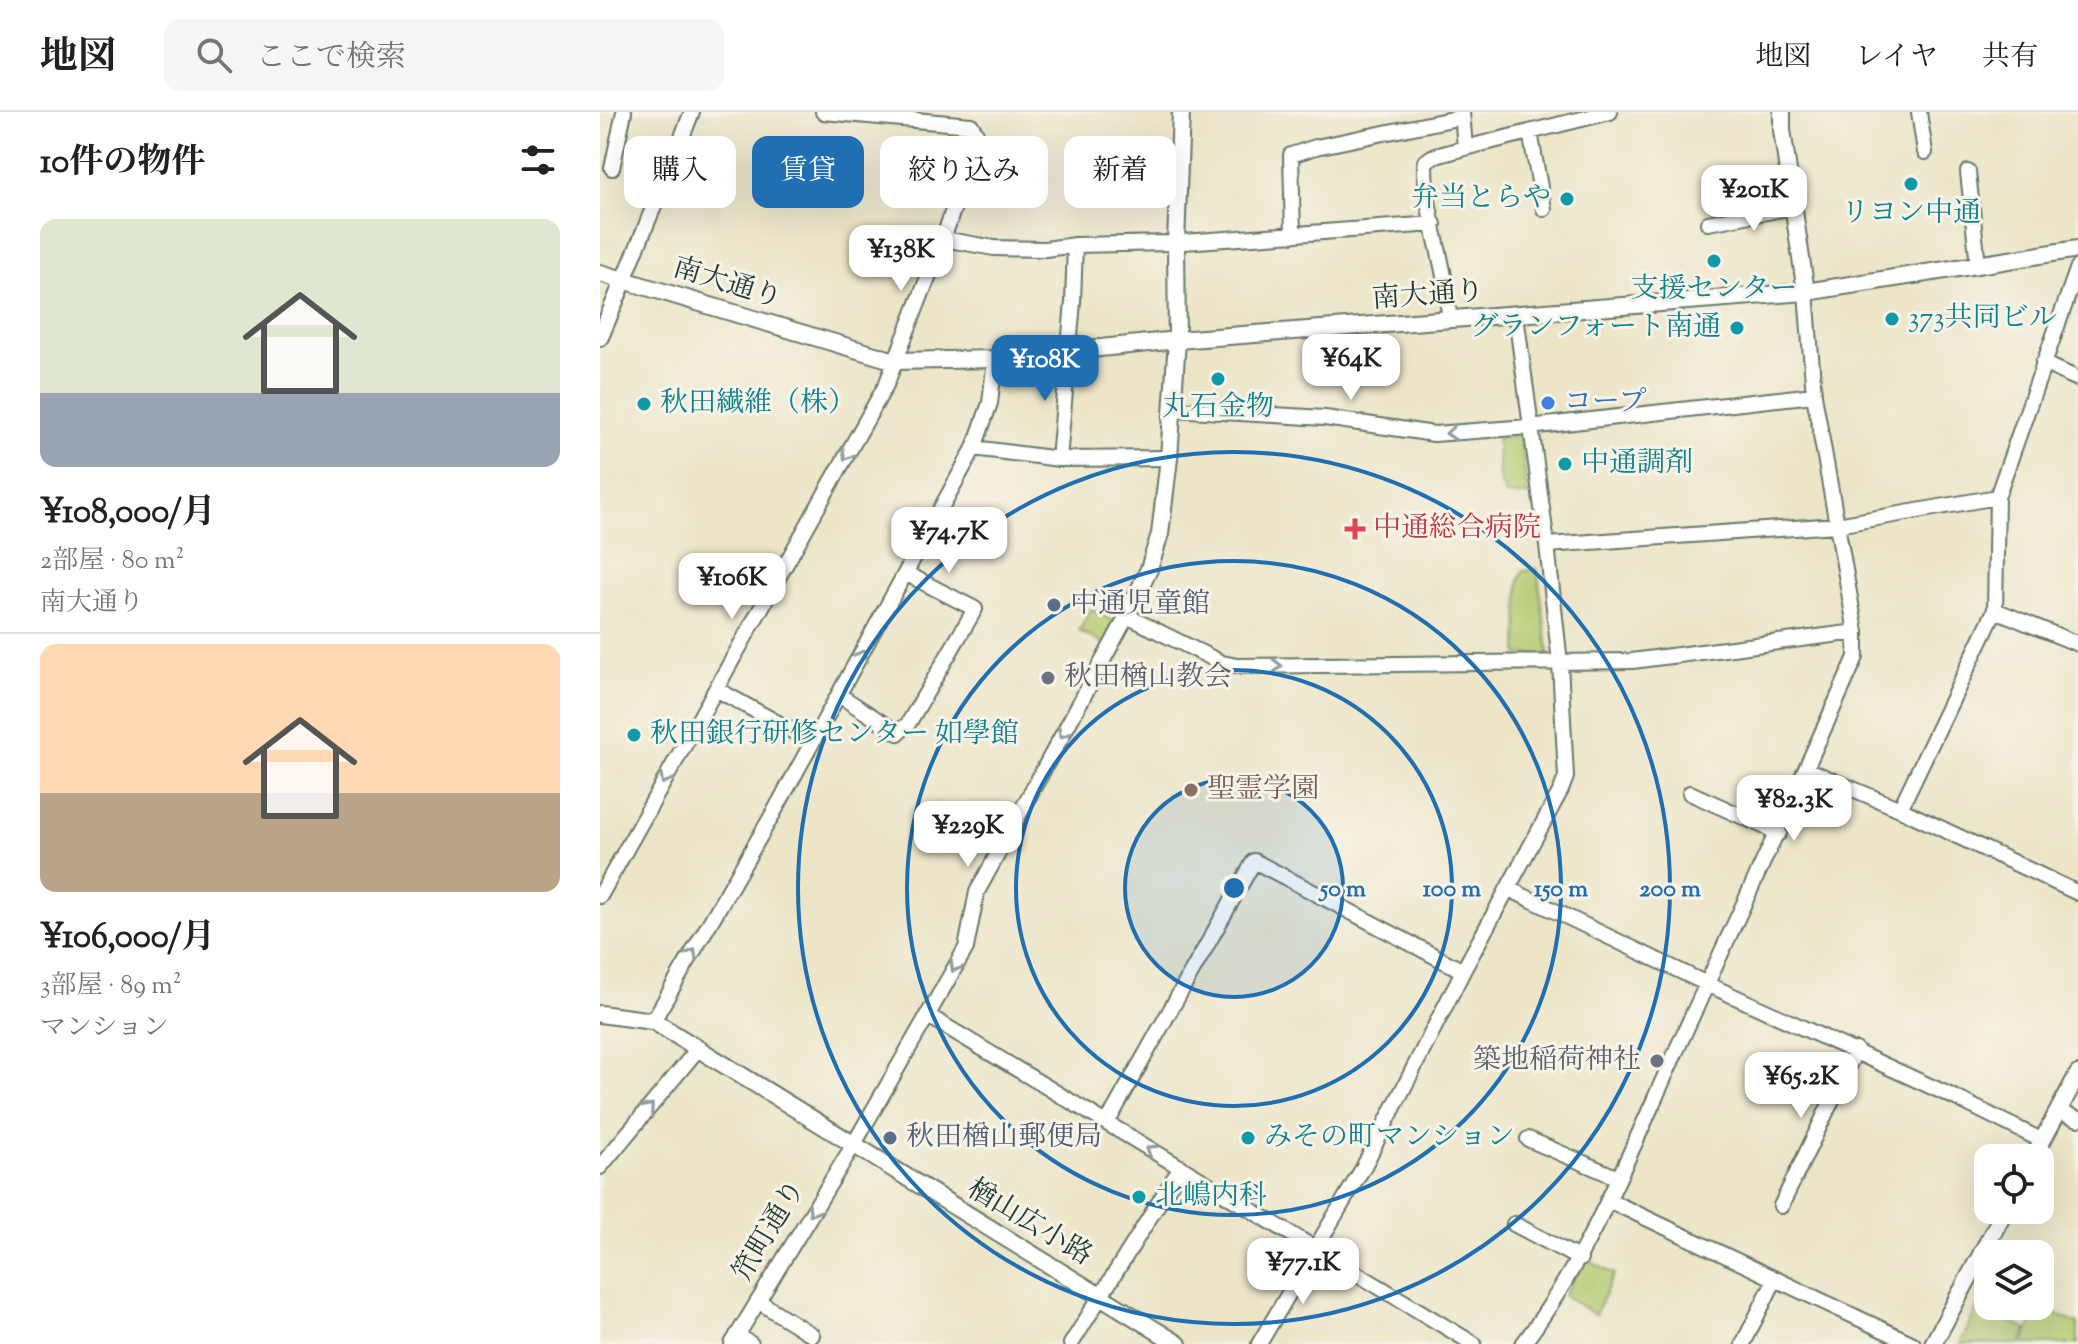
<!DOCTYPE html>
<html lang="ja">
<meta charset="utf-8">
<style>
body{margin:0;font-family:"Sorts Mill Goudy","Noto Serif JP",serif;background:#f6f6f6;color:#202124;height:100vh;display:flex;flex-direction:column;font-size:30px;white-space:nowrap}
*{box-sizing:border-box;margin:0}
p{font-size:26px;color:#757577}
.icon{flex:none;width:44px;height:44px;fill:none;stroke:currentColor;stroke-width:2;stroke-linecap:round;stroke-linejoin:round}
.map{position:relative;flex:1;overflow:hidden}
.side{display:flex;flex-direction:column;background:#fff;width:600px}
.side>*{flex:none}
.top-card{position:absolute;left:24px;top:24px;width:760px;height:72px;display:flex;gap:16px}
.buttons{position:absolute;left:1374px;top:1032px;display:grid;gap:16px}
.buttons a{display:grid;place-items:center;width:80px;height:80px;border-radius:16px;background:#fff;box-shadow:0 8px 32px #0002;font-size:40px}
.price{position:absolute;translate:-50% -68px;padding:0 18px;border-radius:16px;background:#fff;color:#222;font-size:26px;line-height:52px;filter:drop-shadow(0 2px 4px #0008)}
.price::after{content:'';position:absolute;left:50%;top:48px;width:24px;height:18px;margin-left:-12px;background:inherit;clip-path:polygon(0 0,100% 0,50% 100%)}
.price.selected{background:#1f6fb2;color:#fff}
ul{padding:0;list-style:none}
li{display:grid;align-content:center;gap:16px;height:424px;padding:0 40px}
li+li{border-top:2px solid #e0e0e0}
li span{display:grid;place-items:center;height:248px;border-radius:16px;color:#555}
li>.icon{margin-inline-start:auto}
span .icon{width:144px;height:144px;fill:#fffc;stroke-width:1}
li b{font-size:34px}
h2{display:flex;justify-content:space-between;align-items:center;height:96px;padding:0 40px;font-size:34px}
.chip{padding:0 28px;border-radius:16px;background:#fff;box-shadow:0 8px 32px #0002;font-size:28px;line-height:72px}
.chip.selected{background:#1f6fb2;color:#fff}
header{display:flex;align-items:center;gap:48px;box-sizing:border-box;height:112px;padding:0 40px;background:#fff;border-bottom:2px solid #e0e0e0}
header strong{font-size:38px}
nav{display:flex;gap:44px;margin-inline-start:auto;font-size:28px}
.search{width:560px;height:72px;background:#f6f6f6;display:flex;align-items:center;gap:20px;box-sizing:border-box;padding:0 28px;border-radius:16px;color:#757577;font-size:30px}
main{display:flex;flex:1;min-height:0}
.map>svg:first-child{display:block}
.green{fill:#b3ca6f;stroke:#698452;stroke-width:2}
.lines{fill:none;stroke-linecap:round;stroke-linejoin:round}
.minor-casing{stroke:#677868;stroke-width:18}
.tertiary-casing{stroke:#677868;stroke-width:20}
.minor{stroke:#fff;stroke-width:14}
.tertiary{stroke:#fff;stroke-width:16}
.oneway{stroke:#8f9e9a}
.ring{fill:none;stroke:#1f6fb2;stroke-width:4}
.culture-dot{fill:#0f9aa8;stroke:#f7f3e8;stroke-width:3}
.shop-dot{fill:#3f7fe0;stroke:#f7f3e8;stroke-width:3}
.health-dot{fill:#e0444e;stroke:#f7f3e8;stroke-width:3}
.service-dot{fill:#5c6f8a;stroke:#f7f3e8;stroke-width:3}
.worship-dot{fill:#6b7280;stroke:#f7f3e8;stroke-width:3}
.education-dot{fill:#8d6e63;stroke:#f7f3e8;stroke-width:3}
.labels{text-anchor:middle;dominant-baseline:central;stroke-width:6;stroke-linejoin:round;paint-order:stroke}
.culture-label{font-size:28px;fill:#0d838f;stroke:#f7f3e8;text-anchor:start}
.street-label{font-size:28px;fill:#1f3d34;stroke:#f7f3e8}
.shop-label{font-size:28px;fill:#366cbe;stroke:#f7f3e8;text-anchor:start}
.health-label{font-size:28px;fill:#be3a42;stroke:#f7f3e8;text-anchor:start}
.service-label{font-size:28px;fill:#4e5e75;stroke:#f7f3e8;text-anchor:start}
.worship-label{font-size:28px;fill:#5b616d;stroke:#f7f3e8;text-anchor:start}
.education-label{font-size:28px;fill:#785e54;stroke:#f7f3e8;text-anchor:start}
.centre{fill:#1f6fb2;stroke:#f7f3e8;stroke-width:4}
.ring-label{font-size:24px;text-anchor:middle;font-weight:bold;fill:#1f6fb2;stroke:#f7f3e8;stroke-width:6;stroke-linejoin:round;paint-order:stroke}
</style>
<header>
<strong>地図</strong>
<div class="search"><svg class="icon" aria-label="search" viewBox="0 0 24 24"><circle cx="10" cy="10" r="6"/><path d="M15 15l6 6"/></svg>ここで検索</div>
<nav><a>地図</a><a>レイヤ</a><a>共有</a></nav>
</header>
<main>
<section class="side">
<h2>10件の物件<svg class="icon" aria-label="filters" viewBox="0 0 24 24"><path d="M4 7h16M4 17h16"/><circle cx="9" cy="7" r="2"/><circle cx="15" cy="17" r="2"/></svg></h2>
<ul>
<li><span style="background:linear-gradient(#dfe7d0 70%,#9aa5b1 0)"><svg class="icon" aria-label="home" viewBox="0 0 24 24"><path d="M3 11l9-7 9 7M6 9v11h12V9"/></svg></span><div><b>¥108,000/月</b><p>2部屋 · 80 m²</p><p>南大通り</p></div></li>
<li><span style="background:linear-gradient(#ffd9b3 60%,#b9a48a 0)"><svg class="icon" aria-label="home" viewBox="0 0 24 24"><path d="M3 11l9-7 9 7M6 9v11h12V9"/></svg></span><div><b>¥106,000/月</b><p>3部屋 · 89 m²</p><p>マンション</p></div></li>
</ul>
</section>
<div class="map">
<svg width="1478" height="1232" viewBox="0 0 1478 1232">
<rect width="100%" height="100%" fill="#f7f3e8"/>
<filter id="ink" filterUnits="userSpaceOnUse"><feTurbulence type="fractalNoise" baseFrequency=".0125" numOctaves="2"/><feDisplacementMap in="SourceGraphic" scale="16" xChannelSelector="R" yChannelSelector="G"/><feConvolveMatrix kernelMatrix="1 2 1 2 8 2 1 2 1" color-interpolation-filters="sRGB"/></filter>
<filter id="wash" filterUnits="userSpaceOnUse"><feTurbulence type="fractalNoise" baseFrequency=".006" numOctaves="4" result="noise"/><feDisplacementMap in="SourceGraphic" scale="32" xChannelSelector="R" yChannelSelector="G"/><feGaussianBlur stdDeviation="1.8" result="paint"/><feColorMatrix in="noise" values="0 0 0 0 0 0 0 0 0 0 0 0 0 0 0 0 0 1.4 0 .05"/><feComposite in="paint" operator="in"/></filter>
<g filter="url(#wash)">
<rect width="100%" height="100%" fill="#ece5c8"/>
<path class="green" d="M920,322L928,383H906L899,367L897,326Z
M937,457L949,543H918L919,469L923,459Z
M491,497L517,511L506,533L479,519Z
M986,1147L1014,1162L995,1203L964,1183Z
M1378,1194L1427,1218L1420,1232H1360Z
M1439,1195L1478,1212V1232H1423Z"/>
</g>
<g filter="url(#ink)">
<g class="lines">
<g class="minor-casing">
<path id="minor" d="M862,0L865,36
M1319,0L1325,40
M930,20L944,97
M12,56L24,0
M1368,60L1378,153
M1108,111L1193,95
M693,123L691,43L716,35L862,5
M343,127L394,136L445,137L475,133L570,131L834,112
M24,168L92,0
M849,208C848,154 824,103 825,50L832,45L865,36L1010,0
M1443,251L1478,267
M573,297L725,306L834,322L929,315L1214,283
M374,336L459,347L569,346
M459,347L473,190L475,133
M947,433L1237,413L1397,385
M1395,498L1478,532
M116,577L205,626L214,627
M239,583L298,621L308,612L375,497L307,462
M1206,657L1300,697L1478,781
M1090,681L1179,721
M1300,697L1395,498L1397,385L1478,155
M909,777L1107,872L1356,986L1443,1029
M0,784L286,273L343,127L376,32V21L371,13L223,0
M327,903L874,1232
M53,909L174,700L374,336L390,291L395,247
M1458,999L1478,1007
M507,1011L654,749L863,859
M928,1027L1018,1066
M0,1055L97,938
M1008,1088L1313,1232
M1181,1094L1256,938
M914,1112L980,1147
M158,1189L212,1223
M137,1223L151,1232
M132,1232L254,1032L366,836L377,780L527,504L622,551L637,554L1032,549L1256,520
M471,1232L581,1055
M659,1232L763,1056L863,859L961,678L966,665L960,551L947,433L916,204
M923,1232C990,1143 1031,1038 1077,937C1137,806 1198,676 1256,545V520L1214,283L1206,180
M1143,1232L1175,1167"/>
</g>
<g class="tertiary-casing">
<path id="tertiary" d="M1182,0V18L1206,180
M0,161L295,249L395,247L577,228L1206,180L1478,137
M0,225L24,168
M527,504L549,457L560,422L569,346L577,228L576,131L581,0
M0,902L53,909L578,1232
M1433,1046L1478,962
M1333,1232L1405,1098"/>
</g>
<use href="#minor" class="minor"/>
<use href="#tertiary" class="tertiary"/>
</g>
<defs><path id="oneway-chevron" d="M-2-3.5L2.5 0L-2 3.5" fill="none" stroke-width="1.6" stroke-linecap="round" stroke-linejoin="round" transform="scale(2)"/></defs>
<g class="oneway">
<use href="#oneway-chevron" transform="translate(851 321) rotate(176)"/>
<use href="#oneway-chevron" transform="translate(247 343) rotate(119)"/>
<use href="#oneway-chevron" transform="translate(262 543) rotate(-61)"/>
<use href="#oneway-chevron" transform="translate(677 554) rotate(-1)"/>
<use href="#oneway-chevron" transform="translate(463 621) rotate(118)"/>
<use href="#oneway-chevron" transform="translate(65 667) rotate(119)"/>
<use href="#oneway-chevron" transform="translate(92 842) rotate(-60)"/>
<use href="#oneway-chevron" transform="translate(355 855) rotate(120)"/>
<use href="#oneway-chevron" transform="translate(49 996) rotate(-50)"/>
<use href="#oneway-chevron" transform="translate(551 1038) rotate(-149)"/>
<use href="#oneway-chevron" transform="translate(213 1099) rotate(122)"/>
</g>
</g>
<circle cx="634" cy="776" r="109" fill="#1f6fb2" fill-opacity=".12"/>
<g class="ring">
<circle cx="634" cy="776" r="109"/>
<circle cx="634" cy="776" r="218"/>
<circle cx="634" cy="776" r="327"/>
<circle cx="634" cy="776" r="436"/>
</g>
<g class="culture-dot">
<circle cx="1311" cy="72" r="8"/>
<circle cx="967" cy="87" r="8"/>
<circle cx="1114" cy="149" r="8"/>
<circle cx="1292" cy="207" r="8"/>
<circle cx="1137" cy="216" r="8"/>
<circle cx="618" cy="267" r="8"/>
<circle cx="44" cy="292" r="8"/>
<circle cx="965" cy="352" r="8"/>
<circle cx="34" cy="623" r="8"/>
<circle cx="648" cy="1026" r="8"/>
<circle cx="539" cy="1085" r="8"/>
</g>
<circle class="shop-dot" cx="948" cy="291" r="8"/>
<path class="health-dot" d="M751 405h8v8h8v8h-8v8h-8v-8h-8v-8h8z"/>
<g class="service-dot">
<circle cx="454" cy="493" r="8"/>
<circle cx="290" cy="1026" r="8"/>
</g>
<g class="worship-dot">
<circle cx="448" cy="566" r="8"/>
<circle cx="1057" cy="949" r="8"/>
</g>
<circle class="education-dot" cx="591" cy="678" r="8"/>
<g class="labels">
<g class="culture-label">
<text x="951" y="87" text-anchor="end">弁当とらや</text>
<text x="1311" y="102" text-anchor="middle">リヨン中通</text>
<text x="1114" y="178" text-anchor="middle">支援センター</text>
<text x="1308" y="207">373共同ビル</text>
<text x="1121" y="216" text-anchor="end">グランフォート南通</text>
<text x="60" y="292">秋田繊維（株）</text>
<text x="618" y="296" text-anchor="middle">丸石金物</text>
<text x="981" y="352">中通調剤</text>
<text x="50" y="623">秋田銀行研修センター 如學館</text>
<text x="664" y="1026">みその町マンション</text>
<text x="555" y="1085">北嶋内科</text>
</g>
<g class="street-label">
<text transform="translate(127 172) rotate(17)">南大通り</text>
<text transform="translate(828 184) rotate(-4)">南大通り</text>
<text transform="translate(429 1111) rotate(31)">楢山広小路</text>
<text transform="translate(170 1119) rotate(-59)">笊町通り</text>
</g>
<g class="shop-label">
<text x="964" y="291">コープ</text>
</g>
<g class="health-label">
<text x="773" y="417">中通総合病院</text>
</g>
<g class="service-label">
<text x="470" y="493">中通児童館</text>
<text x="306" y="1026">秋田楢山郵便局</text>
</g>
<g class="worship-label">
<text x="464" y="566">秋田楢山教会</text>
<text x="1041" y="949" text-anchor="end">築地稲荷神社</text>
</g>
<g class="education-label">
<text x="607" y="678">聖霊学園</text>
</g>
</g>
<circle cx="634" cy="776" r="12" class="centre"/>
<g class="ring-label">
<text x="743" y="784">50 m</text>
<text x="852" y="784">100 m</text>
<text x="961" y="784">150 m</text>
<text x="1070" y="784">200 m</text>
</g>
</svg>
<div class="buttons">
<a><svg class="icon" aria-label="locate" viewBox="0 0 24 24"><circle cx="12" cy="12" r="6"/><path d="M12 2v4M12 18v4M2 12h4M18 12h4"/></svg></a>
<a><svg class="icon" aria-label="layers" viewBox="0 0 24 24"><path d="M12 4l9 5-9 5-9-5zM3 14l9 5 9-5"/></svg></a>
</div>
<b class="price" style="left:1154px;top:121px">¥201K</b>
<b class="price" style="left:301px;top:181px">¥138K</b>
<b class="price" style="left:751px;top:290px">¥64K</b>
<b class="price selected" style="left:445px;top:291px">¥108K</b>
<b class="price" style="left:349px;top:463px">¥74.7K</b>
<b class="price" style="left:132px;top:509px">¥106K</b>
<b class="price" style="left:1194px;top:731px">¥82.3K</b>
<b class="price" style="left:368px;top:757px">¥229K</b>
<b class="price" style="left:1201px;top:1008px">¥65.2K</b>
<b class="price" style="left:703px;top:1194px">¥77.1K</b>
<div class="top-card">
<a class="chip">購入</a>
<a class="chip selected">賃貸</a>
<a class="chip">絞り込み</a>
<a class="chip">新着</a>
</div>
</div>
</main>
